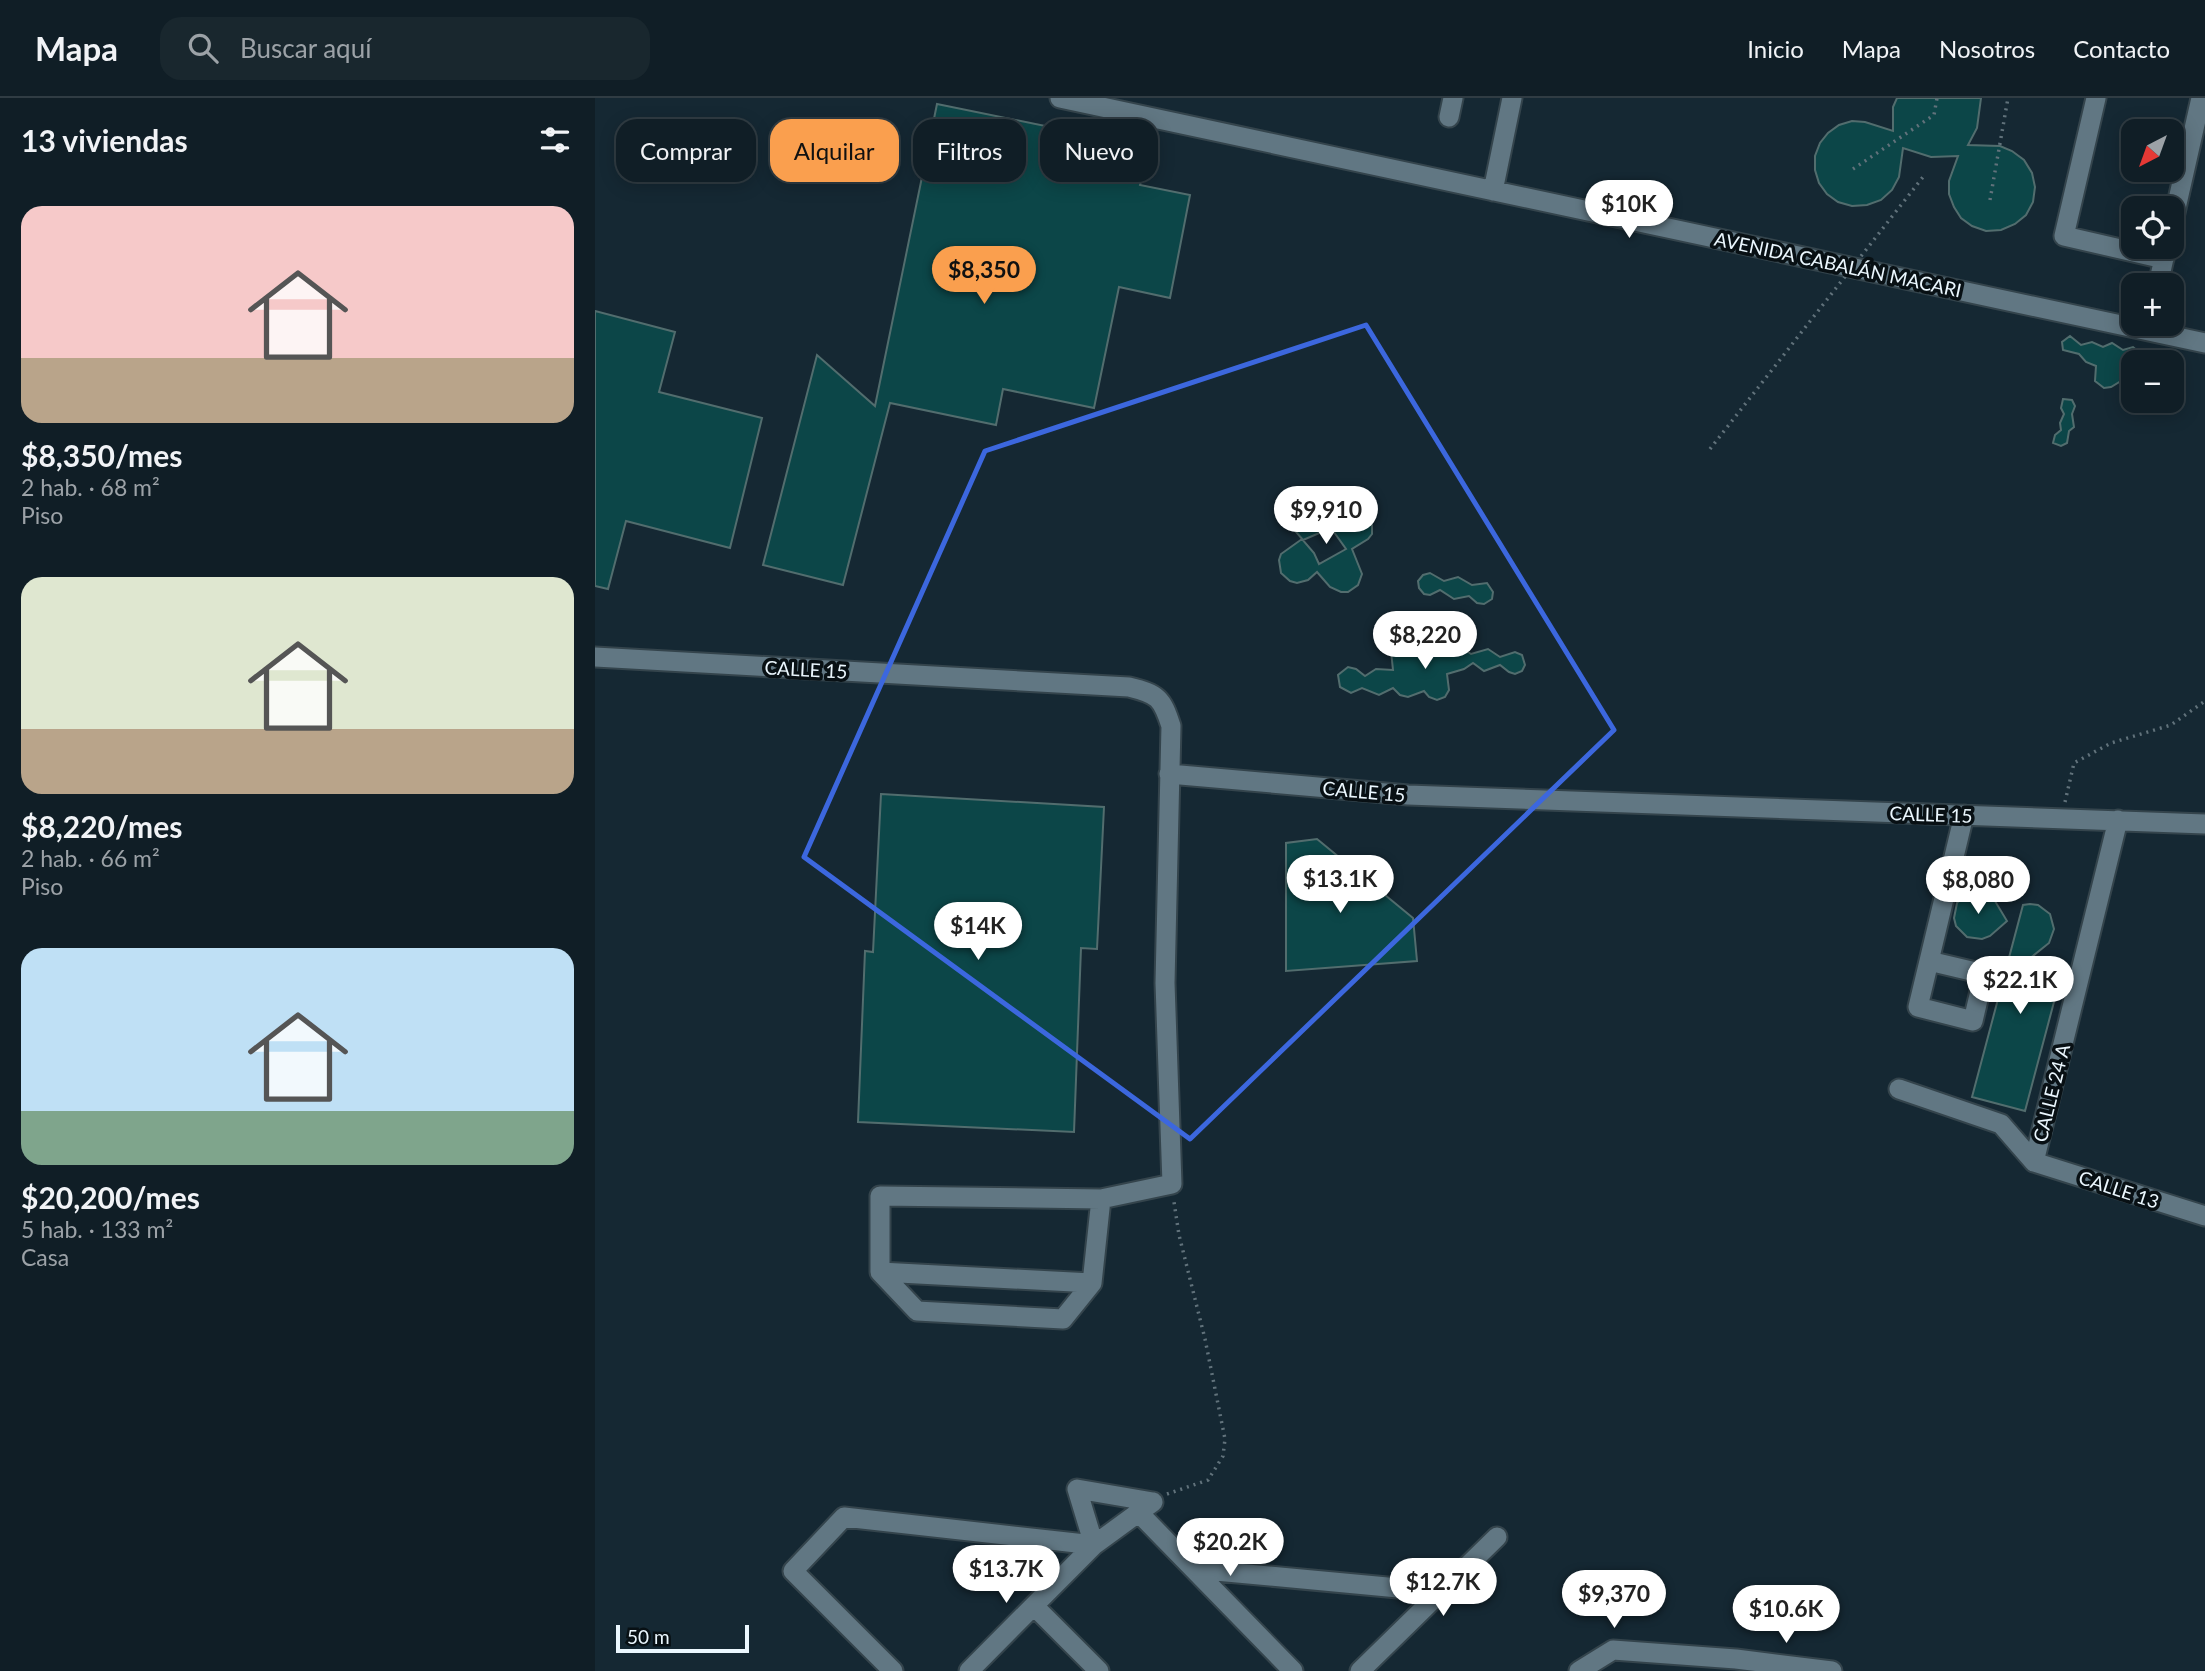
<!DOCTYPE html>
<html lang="es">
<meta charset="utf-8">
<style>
body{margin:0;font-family:Lato,sans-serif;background:#19272e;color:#f1f3f6;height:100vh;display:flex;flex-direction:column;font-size:26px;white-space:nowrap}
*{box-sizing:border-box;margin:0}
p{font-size:23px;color:#9ca2a7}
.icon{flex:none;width:38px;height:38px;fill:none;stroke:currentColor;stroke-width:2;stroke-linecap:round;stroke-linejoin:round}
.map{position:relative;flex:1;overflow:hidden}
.details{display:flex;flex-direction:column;background:#101e26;width:595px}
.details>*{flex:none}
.hud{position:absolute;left:21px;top:21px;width:665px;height:63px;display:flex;gap:14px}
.needle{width:46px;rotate:221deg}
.controls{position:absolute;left:1526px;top:21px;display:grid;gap:14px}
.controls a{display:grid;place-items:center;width:63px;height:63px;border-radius:14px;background:#101e26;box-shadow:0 4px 18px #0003,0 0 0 2px #303c43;font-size:35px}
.scale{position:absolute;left:21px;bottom:18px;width:133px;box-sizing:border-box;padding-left:7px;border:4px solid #ebf7fe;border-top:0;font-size:19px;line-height:24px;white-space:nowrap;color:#ebf7fe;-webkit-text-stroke:5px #081014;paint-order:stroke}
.price{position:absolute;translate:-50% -60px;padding:0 16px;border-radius:24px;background:#fff;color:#222;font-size:23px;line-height:46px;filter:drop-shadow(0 2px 4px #0008)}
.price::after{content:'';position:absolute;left:50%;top:42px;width:21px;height:16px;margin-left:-10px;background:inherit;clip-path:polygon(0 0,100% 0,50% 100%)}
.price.current{background:#fa9f4e;color:#111}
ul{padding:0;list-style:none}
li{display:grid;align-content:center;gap:14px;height:371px;padding:0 21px}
li span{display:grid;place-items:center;height:217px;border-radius:21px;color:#555}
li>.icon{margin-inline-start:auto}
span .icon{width:126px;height:126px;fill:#fffc;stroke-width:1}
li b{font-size:30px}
h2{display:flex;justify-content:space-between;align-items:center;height:84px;padding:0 21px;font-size:30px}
.tag{padding:0 24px;border-radius:21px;background:#101e26;box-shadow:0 4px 18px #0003,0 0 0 2px #303c43;font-size:24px;line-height:63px}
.tag.current{background:#fa9f4e;color:#111}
header{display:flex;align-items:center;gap:42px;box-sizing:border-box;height:98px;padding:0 35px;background:#101e26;border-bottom:2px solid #303c43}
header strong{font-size:33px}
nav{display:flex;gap:38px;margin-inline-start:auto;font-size:24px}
.search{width:490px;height:63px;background:#19272e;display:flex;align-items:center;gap:18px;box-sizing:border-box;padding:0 24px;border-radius:21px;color:#9ca2a7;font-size:26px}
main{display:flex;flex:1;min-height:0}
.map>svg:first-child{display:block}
.building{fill:#0c4648;stroke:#526d6e;stroke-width:2}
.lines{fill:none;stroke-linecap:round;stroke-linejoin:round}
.minor-casing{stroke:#34444c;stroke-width:23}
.path{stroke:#61727b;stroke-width:3.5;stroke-dasharray:2 5;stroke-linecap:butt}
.minor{stroke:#617783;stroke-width:19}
.path-bridge{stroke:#61727b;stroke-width:3.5;stroke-dasharray:2 5;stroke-linecap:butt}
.marked{fill:none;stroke:#3c67de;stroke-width:5;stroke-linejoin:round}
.labels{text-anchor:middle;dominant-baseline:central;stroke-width:7;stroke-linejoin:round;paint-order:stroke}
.street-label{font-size:19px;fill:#ebf7fe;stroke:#081014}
</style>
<header>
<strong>Mapa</strong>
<div class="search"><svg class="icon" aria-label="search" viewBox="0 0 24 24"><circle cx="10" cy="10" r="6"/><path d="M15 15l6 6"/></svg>Buscar aquí</div>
<nav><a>Inicio</a><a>Mapa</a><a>Nosotros</a><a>Contacto</a></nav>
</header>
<main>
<section class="details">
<h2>13 viviendas<svg class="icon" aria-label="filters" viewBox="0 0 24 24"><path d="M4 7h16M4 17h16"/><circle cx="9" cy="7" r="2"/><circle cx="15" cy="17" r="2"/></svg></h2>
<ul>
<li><span style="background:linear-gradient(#f6c9c9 70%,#b9a48a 0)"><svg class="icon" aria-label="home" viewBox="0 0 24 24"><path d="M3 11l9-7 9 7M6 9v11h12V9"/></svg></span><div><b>$8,350/mes</b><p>2 hab. · 68 m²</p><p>Piso</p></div></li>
<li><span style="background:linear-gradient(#dfe7d0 70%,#b9a48a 0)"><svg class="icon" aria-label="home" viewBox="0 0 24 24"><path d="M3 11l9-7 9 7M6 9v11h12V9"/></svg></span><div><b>$8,220/mes</b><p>2 hab. · 66 m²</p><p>Piso</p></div></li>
<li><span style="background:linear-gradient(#bfe0f5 75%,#7fa58c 0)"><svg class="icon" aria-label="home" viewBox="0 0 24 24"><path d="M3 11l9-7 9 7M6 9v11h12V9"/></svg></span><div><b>$20,200/mes</b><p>5 hab. · 133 m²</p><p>Casa</p></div></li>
</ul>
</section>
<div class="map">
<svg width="1610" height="1573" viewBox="0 0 1610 1573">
<rect width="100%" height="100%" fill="#152833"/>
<path class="building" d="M1302,0H1386L1382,30L1373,47L1405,48L1417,53L1429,62L1437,75L1440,89L1438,104L1431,117L1420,126L1406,132L1391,133L1377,128L1366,120L1359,109L1354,96V83L1363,58L1336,59L1308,50L1304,79L1297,92L1286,102L1272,107L1257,108L1243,104L1232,96L1224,85L1220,72V58L1225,45L1233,35L1244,27L1257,23L1270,24L1298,33V9Z
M342,6L553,49L545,87L595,97L575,200L524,189L499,310L408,291L401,327L295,305L248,487L168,467L222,257L280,308Z
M0,213L80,234L64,294L167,320L135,450L31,423L13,491L0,488Z
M1475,238L1486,247L1497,244L1508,249L1517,245L1528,252L1538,249L1556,264H1538V293L1526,283L1516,289L1509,290L1500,283L1501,268L1491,264L1484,256L1468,252L1467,244Z
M1468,301L1477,302L1480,308L1477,316L1479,329L1474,333L1472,345L1466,348L1458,345L1460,337L1466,332L1465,325L1469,316L1466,310Z
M713,400L725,404L735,421L758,410L770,414L777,424V436L773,441L757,451L767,476L763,487L753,494H746L735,489L722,474L713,482L702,485L695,483L686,475L684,462L686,456L707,441L719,455L724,466L751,451L736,430L708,442L696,428L694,415L697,409L707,401Z
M835,475L849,483L863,479L877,487L892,485L898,494L897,501L889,506L882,505L874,498L859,501L845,492L835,497L829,496L824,490L823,483L828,477Z
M804,546L811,547L821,554L827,548L835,546L852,557L858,551L866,549L876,556L893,551L905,559L920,554L927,557L930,567L927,573L920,576L914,574L905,567L889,573L878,565L869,571L852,576L854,592L850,599L842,602L834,599L829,593L813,599L805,597L798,590L784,597L767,590L756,595L745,589L743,577L753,569L761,571L770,578L781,571L798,572L796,553Z
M286,696L509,709L502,851L486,850L479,1034L263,1024L270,853L278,854Z
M722,741L818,820L822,863L691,873V745Z
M1382,794L1397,798L1412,823L1395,838L1387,841L1372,839L1361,828L1359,820L1362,805L1367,799Z
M1435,806L1443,807L1455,816L1459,831L1454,845L1434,861L1468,870L1430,1013L1377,999L1428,807Z"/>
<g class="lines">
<g class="minor-casing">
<path id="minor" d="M465,0L1610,245
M1501,0L1469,138L1569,161
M854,19L858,0
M898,93L917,0
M1577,128L1606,0
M1563,187L1571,151
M0,559L534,589C563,596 567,600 576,628L570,885L577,1086L506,1101L285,1098V1174L322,1213L468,1221L497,1185L506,1101
M574,676L813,697L1610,726
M1334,863L1389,876L1378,923L1323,909L1369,717
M1304,991L1406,1026L1439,1064
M1439,1064L1523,722
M1439,1064L1610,1118
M285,1174L497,1185
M544,1415L698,1573
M499,1447L482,1391L558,1404
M599,1471L846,1494
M439,1508L504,1573
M298,1573L198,1473L249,1419L499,1447
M374,1573L499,1447L558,1404
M765,1573L902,1439
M984,1573L1018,1552L1141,1561L1237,1573"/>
</g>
<path class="path" d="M1258,71L1339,17L1342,0
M1395,102L1413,0
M1470,704L1479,665L1516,645L1576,627L1610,603
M572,1396L613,1382L628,1358L630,1341L610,1241L584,1137L579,1104"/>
<use href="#minor" class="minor"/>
<path class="path-bridge" d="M1115,351L1328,79"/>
</g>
<path class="marked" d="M771,227L1019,632L595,1041L209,759L390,353Z"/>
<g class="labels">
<g class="street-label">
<text transform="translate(1243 166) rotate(12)">AVENIDA CABALÁN MACARI</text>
<text transform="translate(211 571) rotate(3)">CALLE 15</text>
<text transform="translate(769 693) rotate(5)">CALLE 15</text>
<text transform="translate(1336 716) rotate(2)">CALLE 15</text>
<text transform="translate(1456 995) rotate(-76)">CALLE 24 A</text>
<text transform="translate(1524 1091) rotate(18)">CALLE 13</text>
</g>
</g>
</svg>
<div class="controls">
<a><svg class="needle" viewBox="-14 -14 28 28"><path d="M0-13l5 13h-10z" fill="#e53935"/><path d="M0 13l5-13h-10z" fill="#9ca2a7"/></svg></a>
<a><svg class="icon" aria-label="locate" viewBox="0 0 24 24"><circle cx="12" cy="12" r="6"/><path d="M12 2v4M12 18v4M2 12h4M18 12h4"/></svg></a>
<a>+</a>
<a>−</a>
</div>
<div class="scale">50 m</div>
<b class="price" style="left:1034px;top:142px">$10K</b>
<b class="price current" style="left:389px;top:208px">$8,350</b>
<b class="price" style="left:731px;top:448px">$9,910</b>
<b class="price" style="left:830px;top:573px">$8,220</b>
<b class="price" style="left:745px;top:817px">$13.1K</b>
<b class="price" style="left:1383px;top:818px">$8,080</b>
<b class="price" style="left:383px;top:864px">$14K</b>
<b class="price" style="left:1425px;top:918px">$22.1K</b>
<b class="price" style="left:635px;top:1480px">$20.2K</b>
<b class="price" style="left:411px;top:1507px">$13.7K</b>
<b class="price" style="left:848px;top:1520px">$12.7K</b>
<b class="price" style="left:1019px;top:1532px">$9,370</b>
<b class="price" style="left:1191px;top:1547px">$10.6K</b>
<div class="hud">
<a class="tag">Comprar</a>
<a class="tag current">Alquilar</a>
<a class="tag">Filtros</a>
<a class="tag">Nuevo</a>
</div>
</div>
</main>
